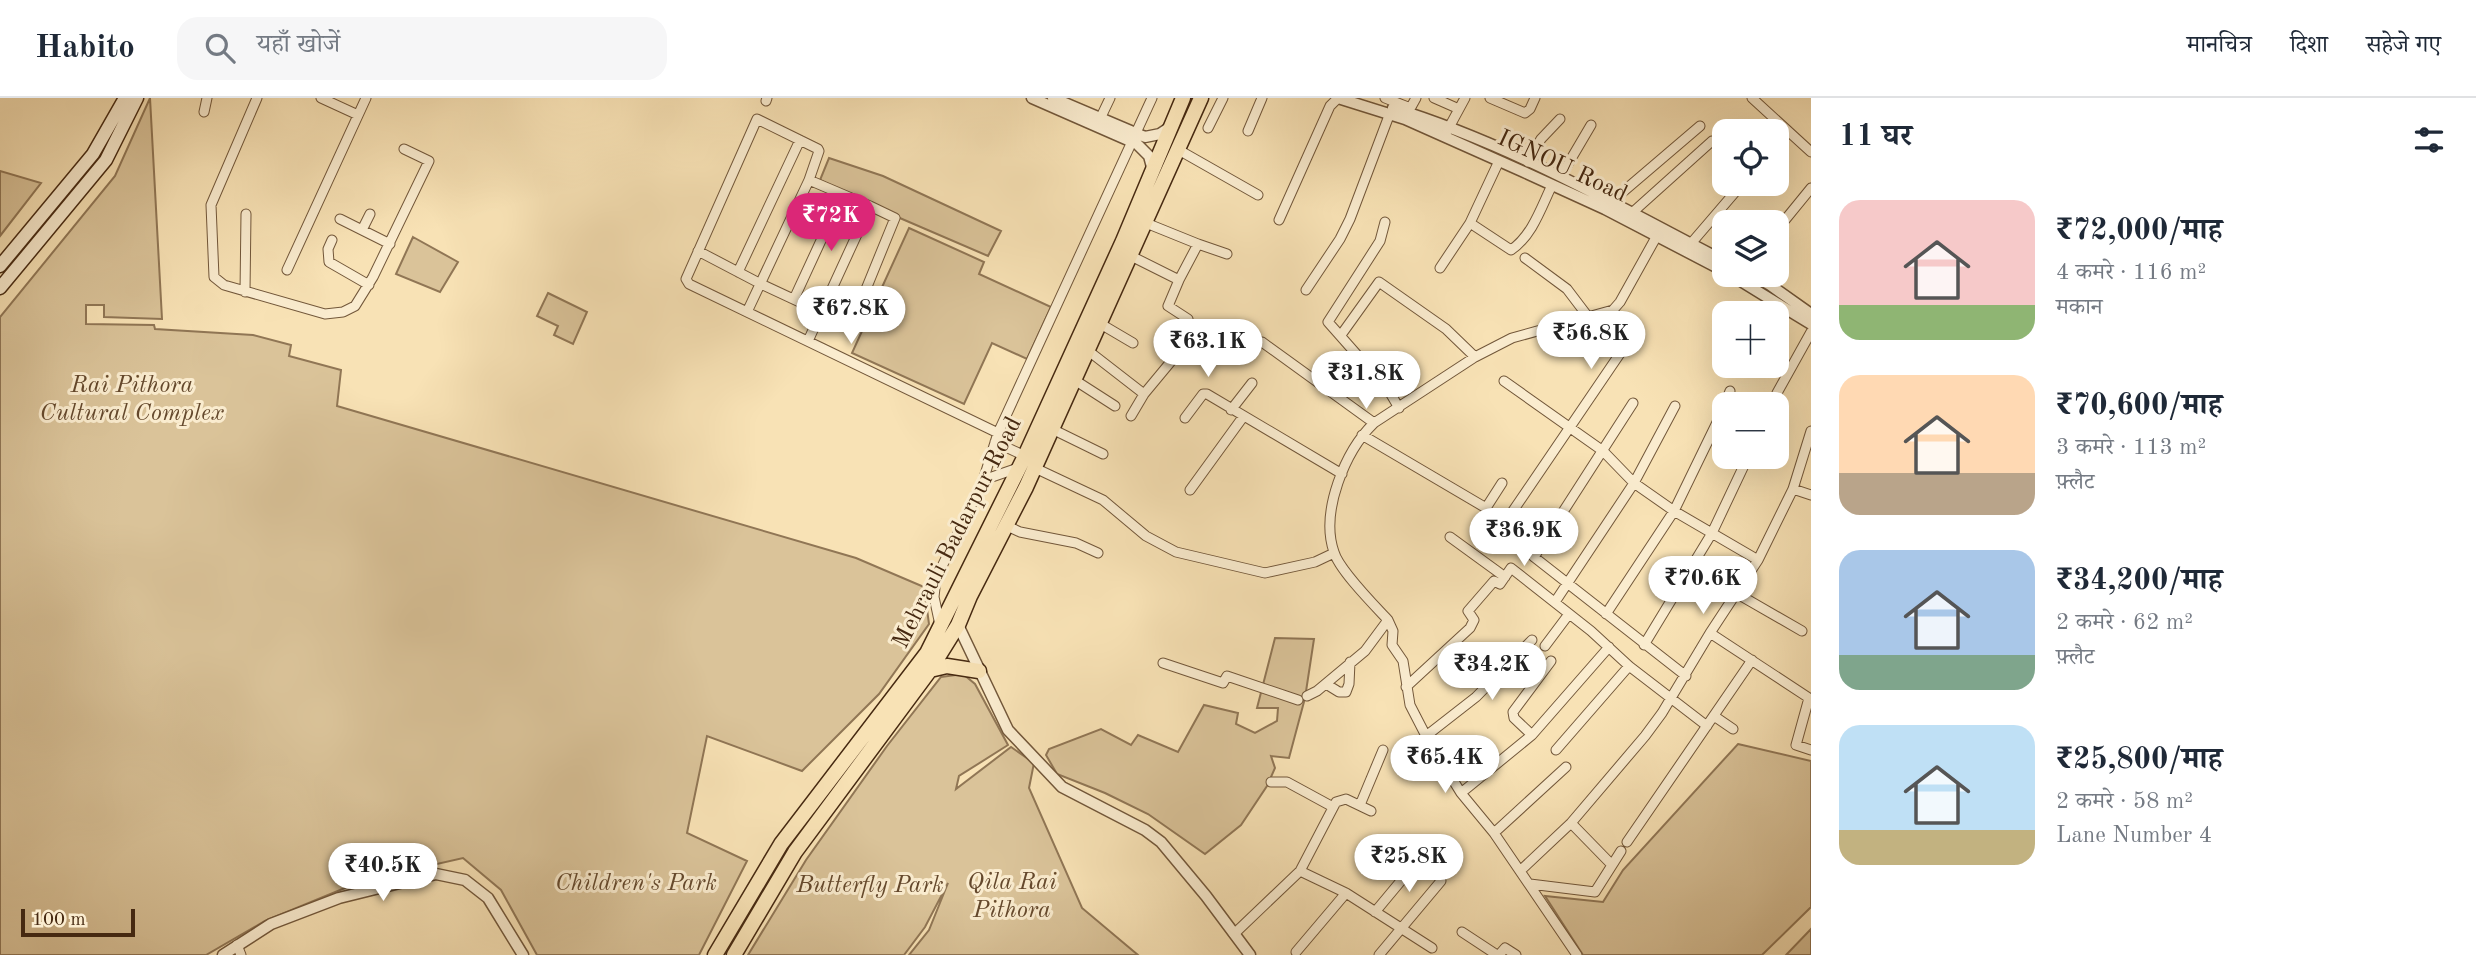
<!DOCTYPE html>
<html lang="hi">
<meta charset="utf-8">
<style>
body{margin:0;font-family:"Old Standard TT","Noto Serif Devanagari",serif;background:#f6f6f7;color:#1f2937;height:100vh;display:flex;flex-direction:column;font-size:26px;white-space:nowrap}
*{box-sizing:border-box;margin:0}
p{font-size:23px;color:#747a83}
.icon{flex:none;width:38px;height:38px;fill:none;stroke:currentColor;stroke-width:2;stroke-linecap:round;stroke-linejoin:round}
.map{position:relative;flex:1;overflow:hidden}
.sheet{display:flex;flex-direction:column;background:#fff;width:665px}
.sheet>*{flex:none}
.fabs{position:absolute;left:1712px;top:21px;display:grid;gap:14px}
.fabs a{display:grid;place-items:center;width:77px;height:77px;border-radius:14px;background:#fff;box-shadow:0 7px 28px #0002;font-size:35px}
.scale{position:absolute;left:21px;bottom:18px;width:114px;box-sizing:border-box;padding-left:7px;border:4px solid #462911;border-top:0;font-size:19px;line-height:24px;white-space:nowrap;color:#462911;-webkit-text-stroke:5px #faeccf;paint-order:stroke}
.price{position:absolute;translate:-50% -60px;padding:0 16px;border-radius:24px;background:#fff;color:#222;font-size:23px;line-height:46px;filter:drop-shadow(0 2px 4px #0008)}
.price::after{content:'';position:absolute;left:50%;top:42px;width:21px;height:16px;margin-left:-10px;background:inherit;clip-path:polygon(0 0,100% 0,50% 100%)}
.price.active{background:#db2777;color:#fff}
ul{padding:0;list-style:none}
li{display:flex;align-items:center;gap:21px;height:175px;padding:0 28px}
li span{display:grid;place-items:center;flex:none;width:196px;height:140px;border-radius:21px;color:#555}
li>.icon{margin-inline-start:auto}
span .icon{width:84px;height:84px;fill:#fffc;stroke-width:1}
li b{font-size:30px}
h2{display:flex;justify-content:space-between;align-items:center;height:84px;padding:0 28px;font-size:30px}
header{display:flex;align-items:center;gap:42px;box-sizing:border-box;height:98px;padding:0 35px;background:#fff;border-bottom:2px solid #e0e1e3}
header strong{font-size:33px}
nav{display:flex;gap:38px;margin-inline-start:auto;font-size:24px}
.search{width:490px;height:63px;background:#f6f6f7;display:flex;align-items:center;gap:18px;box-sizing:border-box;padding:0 24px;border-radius:21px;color:#747a83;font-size:26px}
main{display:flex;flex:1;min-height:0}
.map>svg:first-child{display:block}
.green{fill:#dac399;stroke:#907655;stroke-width:2}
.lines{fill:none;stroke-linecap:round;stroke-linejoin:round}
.minor-casing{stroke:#72573a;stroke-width:11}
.tertiary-casing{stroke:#72573a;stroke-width:13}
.secondary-casing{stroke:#462911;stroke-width:15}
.primary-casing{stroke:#462911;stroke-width:17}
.minor{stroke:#faeccf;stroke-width:9}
.tertiary{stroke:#faeccf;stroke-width:10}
.secondary{stroke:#faeccf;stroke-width:12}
.primary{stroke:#f8e2b5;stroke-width:14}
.labels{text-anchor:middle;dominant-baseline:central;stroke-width:6;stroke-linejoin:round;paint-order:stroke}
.street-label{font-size:24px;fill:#462911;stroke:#faeccf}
.park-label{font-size:24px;font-style:italic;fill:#64482c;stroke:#faeccf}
</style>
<header>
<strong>Habito</strong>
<div class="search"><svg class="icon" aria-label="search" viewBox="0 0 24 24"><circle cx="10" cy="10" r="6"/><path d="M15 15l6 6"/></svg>यहाँ खोजें</div>
<nav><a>मानचित्र</a><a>दिशा</a><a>सहेजे गए</a></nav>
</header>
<main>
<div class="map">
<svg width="1811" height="857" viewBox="0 0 1811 857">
<rect width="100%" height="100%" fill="#f8e2b5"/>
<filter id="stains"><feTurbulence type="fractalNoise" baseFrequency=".00286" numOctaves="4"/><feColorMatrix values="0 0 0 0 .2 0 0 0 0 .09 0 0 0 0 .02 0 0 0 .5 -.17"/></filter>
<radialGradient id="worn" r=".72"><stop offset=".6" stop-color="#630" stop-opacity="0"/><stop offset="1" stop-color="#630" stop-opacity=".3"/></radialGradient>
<path class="green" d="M150,0L162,221L104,219V207H86V226L154,227L155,231L253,237L291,247L289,258L341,272L337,308L856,460L924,489L929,526L879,596L802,673L707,638L687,735L747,763L699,857H537L501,792L463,760L362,783L265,823L206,857H0V219L115,78Z
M829,60L883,78L1001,133L988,158L858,102L820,82Z
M0,73L41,85L0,138Z
M909,130L984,164L979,176L1051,209L1027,261L992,245L964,306L852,255Z
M413,139L458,164L440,194L396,176Z
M548,195L587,214L573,246L554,237L558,228L537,218Z
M1275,540L1314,541L1305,600L1289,660L1271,658L1275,670L1267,688L1241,727L1205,756L1148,716L1105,695L1057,676L1046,657L1049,651L1101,631L1131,647L1138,637L1178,654L1204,607L1238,615L1236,626L1255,635L1277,623L1278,610H1257Z
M963,576L975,586L1008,647L959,678L956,691L1011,649L1034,665L1029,690L1082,810L1138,857H909L929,832L948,785L925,829L904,857H748L806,762L887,648L941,579Z
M1738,646L1811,663V809L1762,857H1583L1545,798L1603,804L1623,772Z
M1811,831V857H1786Z"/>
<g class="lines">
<g class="minor-casing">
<path id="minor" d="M257,0L211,107L214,179L224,187L325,216L343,214L355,208L373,179L429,63L404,51
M321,0L358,17
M1385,0L1408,9H1411L1416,0
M1434,0L1459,11
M1490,0L1525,15L1530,11L1535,0
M1752,0L1811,54
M766,3L767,0
M204,14L207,0
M1100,21L1110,0
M1208,30L1223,0
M1248,33L1262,0
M1446,35L1465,0
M1177,51L1258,97
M1528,64L1541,41L1560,21
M1561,78L1591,27
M1611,104L1700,28
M1633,114L1712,43
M340,121L390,146
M1279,122L1330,8L1338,0
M1385,124L1380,143L1328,224L1389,293L1399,310
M1146,125L1198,146L1179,182
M1470,125L1511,152C1532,138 1541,110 1552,87
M362,132L370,116
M1776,133L1811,90
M332,142L328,151L329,164L369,187
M1198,146L1227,156
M1688,149L1742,86
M698,153L761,186L851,228L895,120L870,108
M1131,158L1179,182L1168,208L1188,221
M1525,160L1567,191L1589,220
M1440,170L1470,125L1499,63
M287,172L366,0
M738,174L800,42
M1306,192L1340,141L1350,121L1390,15
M245,194L246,116
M794,201L842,97
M747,214L809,82L819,53L818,51L757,21L686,181L689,186L998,335
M1099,225L1133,245
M1341,237L1379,184L1446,231L1475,259
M808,243L870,108L809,82
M1262,244L1374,325
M1086,251L1144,296
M1073,281L1115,308
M1504,283L1603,353L1634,385L1674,413L1758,462
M1777,295L1811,234
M1338,299L1358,276
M1725,306L1730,293
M1231,312L1252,285
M1131,318L1144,296L1183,249
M1185,320L1203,296H1207L1342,376
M1052,331L1103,356
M1362,337L1486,410L1502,429L1534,459L1686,578
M995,344L1025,358
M1035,370L1103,402L1146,438L1176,454L1265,475L1315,464L1334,455
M982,386L998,335L1152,0
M1793,391L1811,397
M1190,392L1243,319
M1486,410L1502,385
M1007,428L1020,434L1076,445L1098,455
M1502,429L1636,232
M1450,439L1505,479
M1534,459L1633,305
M1736,495L1802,533
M1555,504L1634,385L1675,308
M1606,516L1674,413L1724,310
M940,527L934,499L936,481L980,389L989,380L1018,370
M1710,535L1809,600L1796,647L1811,652
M1644,547L1712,435L1748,359
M1545,548L1569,516
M1163,565L1223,585L1227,578L1298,602
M1326,586L1339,594H1346L1349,586L1350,564
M1406,589L1470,530L1474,522L1468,513L1494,483L1500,486L1511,470L1591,533L1629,568L1707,628
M1307,598L1317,593L1365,553L1388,522
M1714,618L1733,631
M1532,637L1514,620L1513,614L1551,563
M1426,638L1476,599L1532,542
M1556,652L1629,568
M1432,675L1442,666
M1271,684H1287L1333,709
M1461,695L1532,637L1609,549
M1360,707L1383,652
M1571,725L1612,767
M1494,735L1566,669
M1627,744L1752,562
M1300,773L1346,795L1432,850
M1520,773L1571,725L1645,638L1662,615L1710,535L1758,462L1793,391L1811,333
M1530,786L1595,794L1621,753
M1375,814L1435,742
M1462,834L1497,857
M1234,836L1300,773L1336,704L1346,701L1371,713
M237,847L241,857
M1296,854L1346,795
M1379,857L1441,783
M1499,857L1505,850L1516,857
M1577,857L1494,735L1461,695L1426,638L1410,607L1403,563L1392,547L1393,533L1388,522C1375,508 1339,472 1334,454C1320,414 1345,353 1374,325L1475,259L1512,240L1613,212L1620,204L1659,134"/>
</g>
<g class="tertiary-casing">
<path id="tertiary" d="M1032,0L1137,46L1149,58L1152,69
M1053,0L1145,39L1160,36L1169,30
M1338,0L1405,21L1524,74L1605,111L1724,173
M1393,10C1510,46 1616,107 1724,163
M1731,177L1811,226
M1752,177L1770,187L1811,216
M958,527L1008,632L1062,689L1145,732L1161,744L1206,798L1250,857
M223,857L271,826L339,800L436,776L465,782L488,800L523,857"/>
</g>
<g class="secondary-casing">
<path id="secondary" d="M0,168L93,56L125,0
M0,190L106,62L137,0"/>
</g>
<g class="primary-casing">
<path id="primary" d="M930,572L947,568L979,573
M715,857L781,746L927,555L1025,358L1123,143L1183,0
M734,857L795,754L930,572L958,527L970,498L1026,389L1201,0"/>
</g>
<use href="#minor" class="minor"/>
<use href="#tertiary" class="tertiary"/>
<use href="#secondary" class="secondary"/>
<use href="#primary" class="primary"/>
</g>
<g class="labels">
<g class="street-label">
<text transform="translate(1562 69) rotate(25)">IGNOU Road</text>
<text transform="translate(958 435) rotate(-63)">Mehrauli Badarpur Road</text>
</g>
<g class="park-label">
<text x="132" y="288">Rai Pithora<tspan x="132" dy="28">Cultural Complex</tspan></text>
<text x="1012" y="785">Qila Rai<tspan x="1012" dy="28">Pithora</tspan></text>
<text x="636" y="786">Children's Park</text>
<text x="870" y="788">Butterfly Park</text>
</g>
</g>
<rect width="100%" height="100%" filter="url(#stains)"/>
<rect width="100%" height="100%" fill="url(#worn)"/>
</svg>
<div class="fabs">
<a><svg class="icon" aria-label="locate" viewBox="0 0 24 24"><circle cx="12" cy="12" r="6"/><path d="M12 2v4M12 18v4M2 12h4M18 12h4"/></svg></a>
<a><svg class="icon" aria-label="layers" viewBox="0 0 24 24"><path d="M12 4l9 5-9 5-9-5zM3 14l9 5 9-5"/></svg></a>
<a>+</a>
<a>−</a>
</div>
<div class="scale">100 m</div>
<b class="price active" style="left:831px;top:155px">₹72K</b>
<b class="price" style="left:851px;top:248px">₹67.8K</b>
<b class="price" style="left:1591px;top:273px">₹56.8K</b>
<b class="price" style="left:1208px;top:281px">₹63.1K</b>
<b class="price" style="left:1366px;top:313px">₹31.8K</b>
<b class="price" style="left:1524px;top:470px">₹36.9K</b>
<b class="price" style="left:1703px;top:518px">₹70.6K</b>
<b class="price" style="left:1492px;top:604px">₹34.2K</b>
<b class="price" style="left:1445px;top:697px">₹65.4K</b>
<b class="price" style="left:1409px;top:796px">₹25.8K</b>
<b class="price" style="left:383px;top:805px">₹40.5K</b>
</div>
<section class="sheet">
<h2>11 घर<svg class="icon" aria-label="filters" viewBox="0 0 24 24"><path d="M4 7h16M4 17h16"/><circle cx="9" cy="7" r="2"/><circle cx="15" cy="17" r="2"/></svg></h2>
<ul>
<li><span style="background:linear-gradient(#f6c9c9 75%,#8fb573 0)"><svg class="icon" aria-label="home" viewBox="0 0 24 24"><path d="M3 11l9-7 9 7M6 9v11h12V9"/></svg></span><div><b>₹72,000/माह</b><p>4 कमरे · 116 m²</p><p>मकान</p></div></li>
<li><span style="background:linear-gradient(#ffd9b3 70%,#b9a48a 0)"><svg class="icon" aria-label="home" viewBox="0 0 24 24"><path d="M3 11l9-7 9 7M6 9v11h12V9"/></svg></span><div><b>₹70,600/माह</b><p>3 कमरे · 113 m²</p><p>फ़्लैट</p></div></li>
<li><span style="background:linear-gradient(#a9c7e8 75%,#7fa58c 0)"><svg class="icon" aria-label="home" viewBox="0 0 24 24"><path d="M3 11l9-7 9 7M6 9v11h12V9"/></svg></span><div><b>₹34,200/माह</b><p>2 कमरे · 62 m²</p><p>फ़्लैट</p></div></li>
<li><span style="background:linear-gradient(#bfe0f5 75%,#c2b280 0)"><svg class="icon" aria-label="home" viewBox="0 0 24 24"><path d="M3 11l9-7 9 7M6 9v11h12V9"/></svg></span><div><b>₹25,800/माह</b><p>2 कमरे · 58 m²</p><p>Lane Number 4</p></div></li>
</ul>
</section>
</main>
